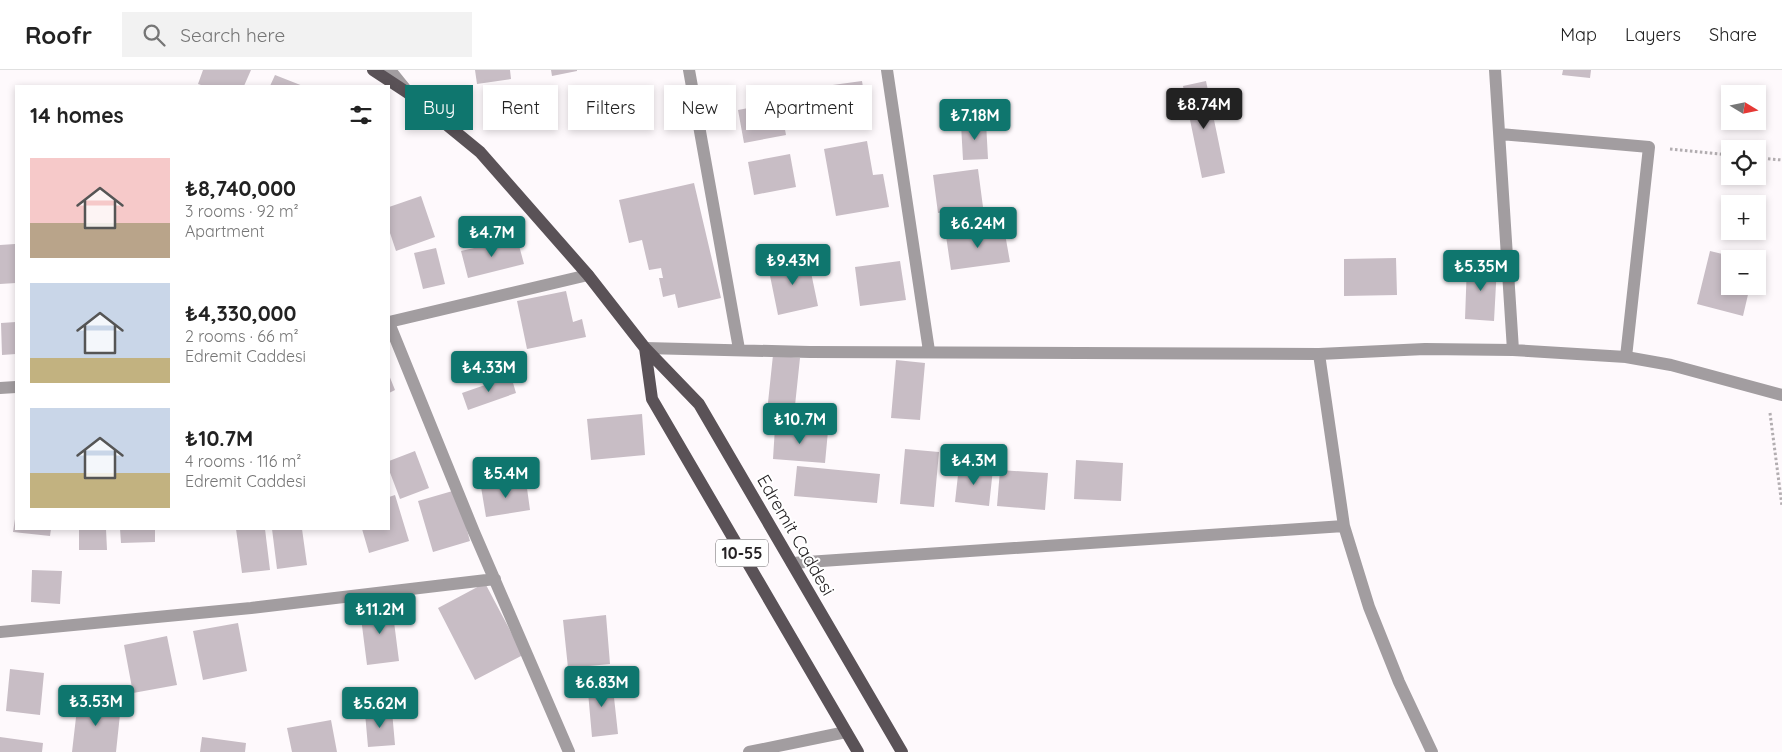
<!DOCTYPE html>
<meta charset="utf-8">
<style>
body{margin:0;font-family:Quicksand,sans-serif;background:#f2f2f2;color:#222;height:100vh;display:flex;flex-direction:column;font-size:19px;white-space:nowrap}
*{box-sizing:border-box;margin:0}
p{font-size:16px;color:#767676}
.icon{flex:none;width:28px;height:28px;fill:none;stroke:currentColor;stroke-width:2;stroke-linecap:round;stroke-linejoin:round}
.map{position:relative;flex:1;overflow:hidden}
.side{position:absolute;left:15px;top:15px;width:375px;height:445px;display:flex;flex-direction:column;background:#fff;border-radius:0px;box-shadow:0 2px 8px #0003}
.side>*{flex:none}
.guide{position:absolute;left:405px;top:15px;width:475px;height:45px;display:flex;gap:10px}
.needle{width:32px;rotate:100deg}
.fabs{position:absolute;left:1721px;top:15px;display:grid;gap:10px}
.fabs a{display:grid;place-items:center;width:45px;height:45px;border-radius:0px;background:#fff;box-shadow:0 2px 8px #0003;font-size:25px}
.price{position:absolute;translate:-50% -42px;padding:0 11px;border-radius:5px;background:#0f766e;color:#fff;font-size:16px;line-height:32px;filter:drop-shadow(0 1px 2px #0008)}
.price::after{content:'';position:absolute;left:50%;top:30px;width:15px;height:11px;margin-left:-8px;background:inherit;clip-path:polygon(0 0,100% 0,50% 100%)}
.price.current{background:#222;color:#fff}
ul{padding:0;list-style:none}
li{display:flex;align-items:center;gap:15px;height:125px;padding:0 15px}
li span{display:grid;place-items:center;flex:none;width:140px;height:100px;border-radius:0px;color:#555}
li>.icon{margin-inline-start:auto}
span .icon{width:60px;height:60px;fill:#fffc;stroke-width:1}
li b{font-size:21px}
h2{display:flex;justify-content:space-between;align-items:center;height:60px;padding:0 15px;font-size:21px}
.tag{padding:0 18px;border-radius:0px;background:#fff;box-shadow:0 2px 8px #0003;font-size:18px;line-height:45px}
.tag.current{background:#0f766e;color:#fff}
header{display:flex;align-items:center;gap:30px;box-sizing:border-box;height:70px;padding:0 25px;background:#fff;border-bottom:1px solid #e0e0e0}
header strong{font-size:24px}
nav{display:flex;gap:28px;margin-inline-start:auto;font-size:18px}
.search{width:350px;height:45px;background:#f2f2f2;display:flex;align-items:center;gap:12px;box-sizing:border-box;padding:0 18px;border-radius:0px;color:#767676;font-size:19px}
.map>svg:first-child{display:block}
.building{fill:#c8bdc5}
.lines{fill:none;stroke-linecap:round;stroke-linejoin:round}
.path{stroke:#b2adb0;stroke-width:3;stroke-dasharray:2.5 2.5;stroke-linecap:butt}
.minor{stroke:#a29da0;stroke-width:12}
.major{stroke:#5a5257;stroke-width:12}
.labels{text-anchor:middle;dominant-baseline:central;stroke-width:4;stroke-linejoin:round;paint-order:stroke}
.shield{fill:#fff;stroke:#676466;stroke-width:1}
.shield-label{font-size:16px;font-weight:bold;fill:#262224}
.street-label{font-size:18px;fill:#262224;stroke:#fff}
</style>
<header>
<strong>Roofr</strong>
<div class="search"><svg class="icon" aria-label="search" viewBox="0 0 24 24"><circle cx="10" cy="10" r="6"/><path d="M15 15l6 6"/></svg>Search here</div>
<nav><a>Map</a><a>Layers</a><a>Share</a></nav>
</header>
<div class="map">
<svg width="1782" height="682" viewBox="0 0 1782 682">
<rect width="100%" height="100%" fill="#fef9fc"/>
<path class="building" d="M203,0H251L244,16H204L198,14Z
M475,0H510L511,9L477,14Z
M551,0H577V1L552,6Z
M1563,0H1591L1590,8L1562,5Z
M275,5L303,16H270Z
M862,11L868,49L823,55L818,17Z
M1206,11L1225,103L1202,108L1183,16Z
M780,32L786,65L744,73L738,40Z
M986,52L988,89L963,90L961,54Z
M867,71L873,105L883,104L889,137L836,146L824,79Z
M790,84L796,117L754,125L748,92Z
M978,99L983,137L938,143L933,105Z
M694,113L721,228L678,238L675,224L663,227L659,208H663L661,198L649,200L642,170L629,173L619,130Z
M421,126L435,167L396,181L389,160V137Z
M1004,158L1010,192L951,200L946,166Z
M517,168L524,194L468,208L461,181Z
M15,174L16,213L0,214V175Z
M436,178L445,214L423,219L414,183Z
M1710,181L1739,188L1730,189V216H1750L1743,246L1697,234Z
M808,188L818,236L778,245L768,196Z
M1396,188L1397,225L1344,226V189Z
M900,191L906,230L860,236L855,197Z
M1467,194L1497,196L1494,251L1465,249Z
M566,221L573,252L582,249L586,267L527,279L517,231Z
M16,252V284L2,285L1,253Z
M773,285L800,288L794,345L767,342Z
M896,290L925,293L920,350L891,348Z
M389,305L395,320L389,323Z
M511,306L516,323L468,340L462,323Z
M642,344L645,385L591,390L587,349Z
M775,357L828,361L825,393L773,389Z
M905,379L939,382L934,437L900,434Z
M415,381L429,418L400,429L389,400V391Z
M1076,390L1123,393L1121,431L1074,429Z
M797,396L880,404L877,433L794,426Z
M959,396L993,399L989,436L955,432Z
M1000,400L1048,403L1045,440L997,436Z
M526,411L530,440L486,447L481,417Z
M456,420L470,471L433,482L418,431Z
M395,425L409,471L369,483L362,459H389V427Z
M15,449L16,459H51L50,466L13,462Z
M79,459H106L107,480H79Z
M120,459H155V472L121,473Z
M236,459H265L270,500L242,503Z
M272,459H302L307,495L277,499Z
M32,500L62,501L60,534L31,532Z
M485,513L523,585L475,610L438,538Z
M392,536L399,591L367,595L360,540Z
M606,545L610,594L568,598L563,550Z
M238,553L247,601L203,610L193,561Z
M167,566L177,615L133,623L124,575Z
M10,599L44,603L40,645L6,641Z
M612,609L618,664L592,667L587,611Z
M78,630L121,635L116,682H72Z
M392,641L395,675L368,677L365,643Z
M331,650L337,682H292L287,658Z
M0,667L43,673L42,682H0Z
M202,667L246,673L245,682H200Z"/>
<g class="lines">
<path class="path" d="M1670,79L1730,85
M1758,88L1782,90
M1770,343L1782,436"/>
<path class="minor" d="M390,0L407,21
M689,0L739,279
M887,0L929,281
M1495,0L1513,280
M1500,64L1649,77L1626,287
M389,252L588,205
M389,253L474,462L569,682
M645,278L810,282L1319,284L1425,279L1513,280L1626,287L1671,295L1782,325
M1319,284L1344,456L1369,537L1399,612L1432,682
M0,318L16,317
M792,493L1344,456
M0,562L251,538L495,509
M749,682L846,662"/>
<path class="major" d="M373,0L408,23L480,82L588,205L645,278L699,334L902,682
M645,278L652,329L858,682"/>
</g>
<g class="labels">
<rect class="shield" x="716" y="469.5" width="52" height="27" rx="4"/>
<g class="shield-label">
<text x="742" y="483">10-55</text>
</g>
<g class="street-label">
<text transform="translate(796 465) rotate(60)">Edremit Caddesi</text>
</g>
</g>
</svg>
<div class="fabs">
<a><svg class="needle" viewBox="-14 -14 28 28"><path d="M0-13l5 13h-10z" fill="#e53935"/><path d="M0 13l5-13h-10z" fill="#767676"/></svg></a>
<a><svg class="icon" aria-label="locate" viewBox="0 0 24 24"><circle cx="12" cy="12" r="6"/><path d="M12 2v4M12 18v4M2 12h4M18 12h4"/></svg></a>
<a>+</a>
<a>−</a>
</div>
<b class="price current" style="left:1204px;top:60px">₺8.74M</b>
<b class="price" style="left:975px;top:71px">₺7.18M</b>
<b class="price" style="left:978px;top:179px">₺6.24M</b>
<b class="price" style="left:492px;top:188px">₺4.7M</b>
<b class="price" style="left:793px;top:216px">₺9.43M</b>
<b class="price" style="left:1481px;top:222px">₺5.35M</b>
<b class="price" style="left:489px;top:323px">₺4.33M</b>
<b class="price" style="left:800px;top:375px">₺10.7M</b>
<b class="price" style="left:974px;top:416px">₺4.3M</b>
<b class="price" style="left:506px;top:429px">₺5.4M</b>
<b class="price" style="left:380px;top:565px">₺11.2M</b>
<b class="price" style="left:602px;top:638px">₺6.83M</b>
<b class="price" style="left:96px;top:657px">₺3.53M</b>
<b class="price" style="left:380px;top:659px">₺5.62M</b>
<div class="guide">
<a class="tag current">Buy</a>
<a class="tag">Rent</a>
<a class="tag">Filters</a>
<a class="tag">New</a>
<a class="tag">Apartment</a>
</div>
<section class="side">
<h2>14 homes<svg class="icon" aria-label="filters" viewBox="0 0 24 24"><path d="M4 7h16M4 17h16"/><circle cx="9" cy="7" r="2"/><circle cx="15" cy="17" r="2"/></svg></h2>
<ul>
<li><span style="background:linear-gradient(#f6c9c9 65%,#b9a48a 0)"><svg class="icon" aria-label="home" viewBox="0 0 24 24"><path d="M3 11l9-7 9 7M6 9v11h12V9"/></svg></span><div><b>₺8,740,000</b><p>3 rooms · 92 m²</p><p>Apartment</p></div></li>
<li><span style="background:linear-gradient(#c9d6e8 75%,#c2b280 0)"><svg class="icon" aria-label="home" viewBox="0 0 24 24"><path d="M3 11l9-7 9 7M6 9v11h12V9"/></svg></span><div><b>₺4,330,000</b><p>2 rooms · 66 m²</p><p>Edremit Caddesi</p></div></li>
<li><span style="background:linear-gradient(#c9d6e8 65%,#c2b280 0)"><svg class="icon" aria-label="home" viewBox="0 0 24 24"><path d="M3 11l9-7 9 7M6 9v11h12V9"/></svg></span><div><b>₺10.7M</b><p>4 rooms · 116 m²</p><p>Edremit Caddesi</p></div></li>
</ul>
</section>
</div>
